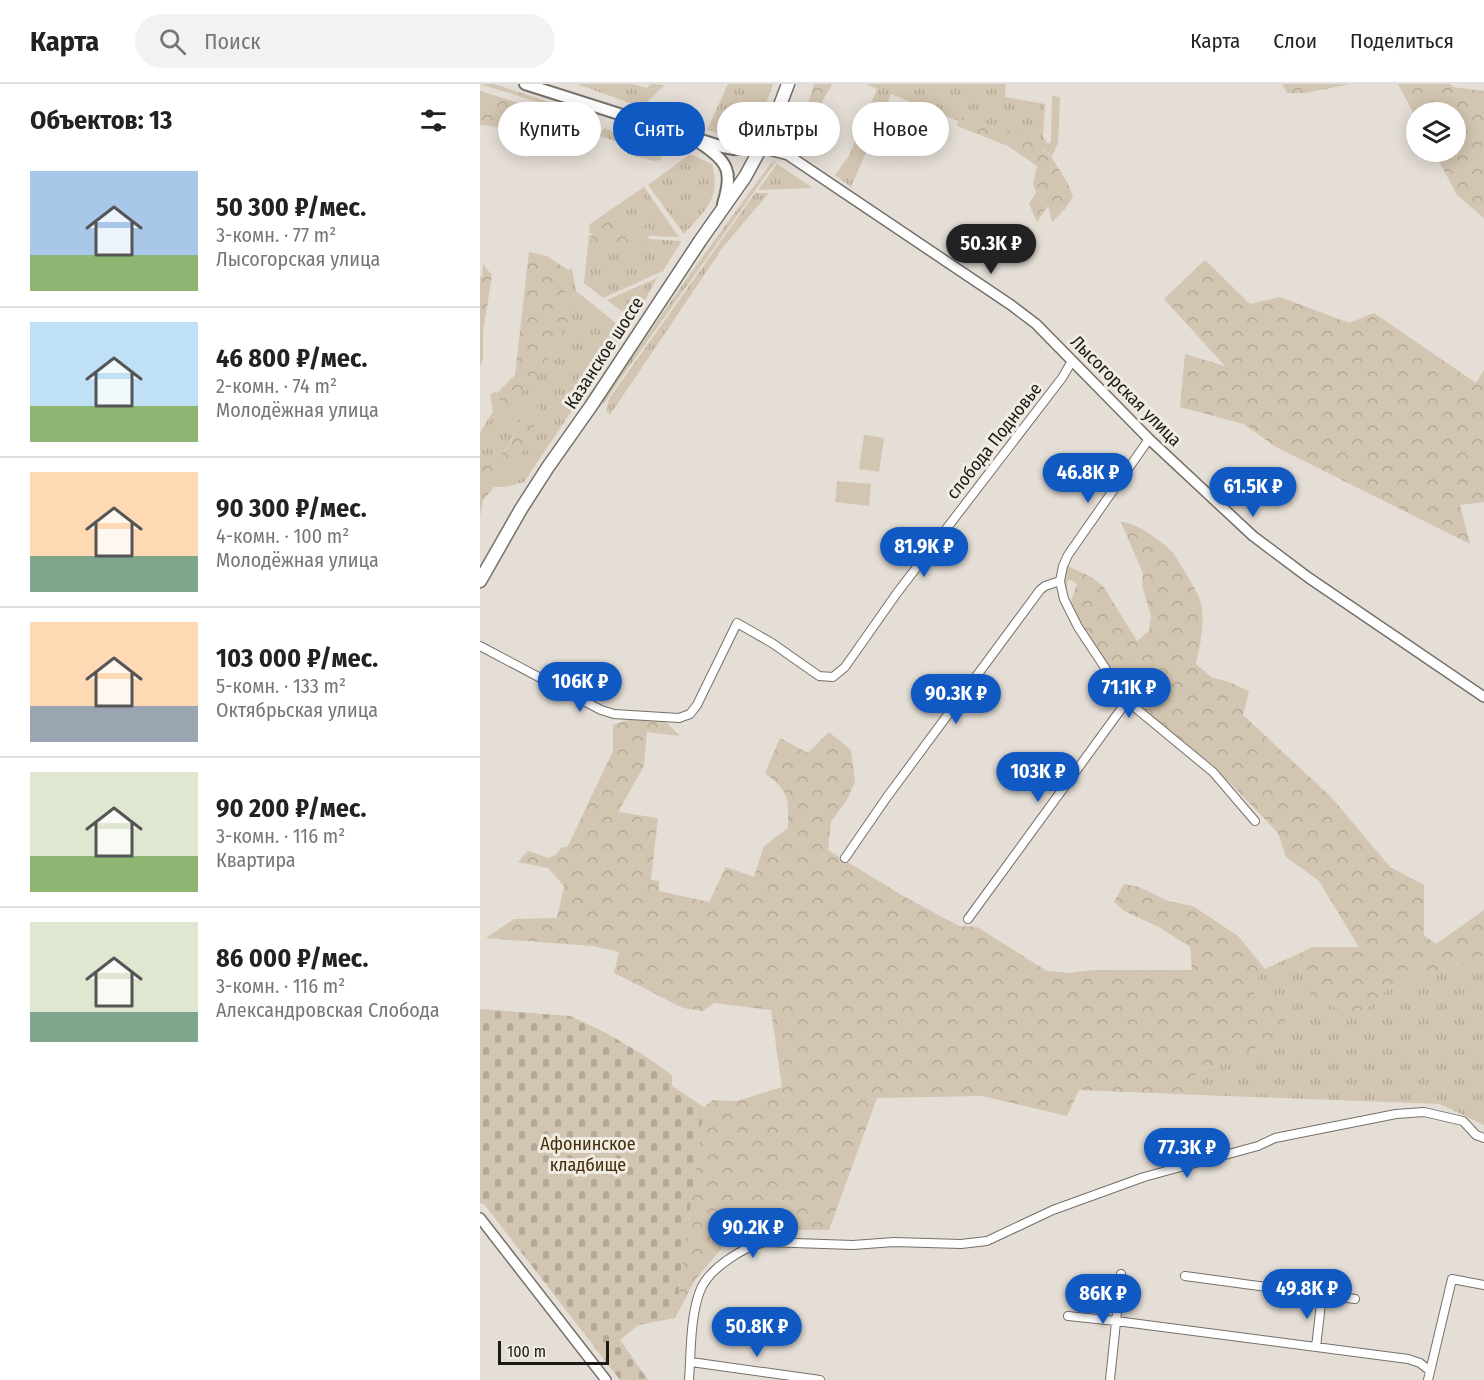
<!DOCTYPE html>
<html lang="ru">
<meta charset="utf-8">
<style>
body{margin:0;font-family:"Fira Sans Condensed",sans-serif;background:#f2f2f2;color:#222;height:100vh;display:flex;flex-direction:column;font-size:22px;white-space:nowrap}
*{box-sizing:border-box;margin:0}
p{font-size:20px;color:#767676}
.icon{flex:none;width:33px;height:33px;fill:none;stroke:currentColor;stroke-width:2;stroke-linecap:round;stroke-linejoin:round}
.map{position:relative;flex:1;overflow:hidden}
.details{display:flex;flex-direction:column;background:#fff;width:480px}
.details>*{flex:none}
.top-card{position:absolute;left:18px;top:18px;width:570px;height:54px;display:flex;gap:12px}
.fabs{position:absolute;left:926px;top:18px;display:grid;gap:12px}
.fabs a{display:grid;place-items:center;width:60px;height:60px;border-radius:50%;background:#fff;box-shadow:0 3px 15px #0003;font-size:30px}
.scale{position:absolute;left:18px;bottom:15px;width:111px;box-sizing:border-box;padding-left:6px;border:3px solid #1c1a17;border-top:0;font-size:16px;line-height:21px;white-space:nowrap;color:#1c1a17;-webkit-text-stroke:4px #f1ece3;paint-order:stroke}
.price{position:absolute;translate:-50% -51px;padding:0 14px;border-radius:21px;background:#1059c3;color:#fff;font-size:20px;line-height:39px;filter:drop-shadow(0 2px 3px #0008)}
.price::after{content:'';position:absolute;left:50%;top:36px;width:18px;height:14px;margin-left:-9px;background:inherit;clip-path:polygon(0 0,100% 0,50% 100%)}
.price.selected{background:#222;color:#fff}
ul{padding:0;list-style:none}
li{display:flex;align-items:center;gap:18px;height:150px;padding:0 30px}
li+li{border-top:2px solid #e0e0e0}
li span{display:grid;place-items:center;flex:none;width:168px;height:120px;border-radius:0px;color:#555}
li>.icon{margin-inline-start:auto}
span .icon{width:72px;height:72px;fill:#fffc;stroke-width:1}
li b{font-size:26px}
h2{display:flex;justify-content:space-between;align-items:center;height:72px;padding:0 30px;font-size:26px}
.tag{padding:0 21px;border-radius:27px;background:#fff;box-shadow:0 3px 15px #0003;font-size:21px;line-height:54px}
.tag.selected{background:#1059c3;color:#fff}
header{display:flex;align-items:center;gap:36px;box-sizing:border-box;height:84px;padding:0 30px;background:#fff;border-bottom:2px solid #e0e0e0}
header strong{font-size:28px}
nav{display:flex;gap:33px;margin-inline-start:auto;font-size:21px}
.search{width:420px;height:54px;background:#f2f2f2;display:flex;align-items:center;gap:15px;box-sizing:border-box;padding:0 21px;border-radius:33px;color:#767676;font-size:22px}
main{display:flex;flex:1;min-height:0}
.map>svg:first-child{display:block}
.grass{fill:url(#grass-tufts)}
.forest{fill:url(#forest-crowns)}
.cemetery{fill:url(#cemetery-stones)}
.park{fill:#d2c5b1}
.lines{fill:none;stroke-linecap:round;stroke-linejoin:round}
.minor-casing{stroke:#757069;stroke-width:10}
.tertiary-casing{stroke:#757069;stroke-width:12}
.secondary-casing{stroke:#757069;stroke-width:14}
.primary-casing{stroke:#757069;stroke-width:15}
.minor{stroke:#fff;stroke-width:8}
.tertiary{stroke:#fff;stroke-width:9}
.secondary{stroke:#fff;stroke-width:10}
.primary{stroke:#fff;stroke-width:12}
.labels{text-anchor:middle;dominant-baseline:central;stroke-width:6;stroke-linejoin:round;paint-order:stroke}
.street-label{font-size:18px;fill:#1c1a17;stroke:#f1ece3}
.park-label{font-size:18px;fill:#422e07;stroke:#f1ece3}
</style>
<header>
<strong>Карта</strong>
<div class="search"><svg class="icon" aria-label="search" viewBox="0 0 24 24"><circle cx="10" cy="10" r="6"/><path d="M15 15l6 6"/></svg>Поиск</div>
<nav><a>Карта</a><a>Слои</a><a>Поделиться</a></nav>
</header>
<main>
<section class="details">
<h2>Объектов: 13<svg class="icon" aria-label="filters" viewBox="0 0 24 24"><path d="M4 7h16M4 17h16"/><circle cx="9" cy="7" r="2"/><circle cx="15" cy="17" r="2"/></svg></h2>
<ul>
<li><span style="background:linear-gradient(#a9c7e8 70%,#8fb573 0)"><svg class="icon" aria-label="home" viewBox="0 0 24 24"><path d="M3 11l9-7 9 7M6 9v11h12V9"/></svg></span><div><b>50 300 ₽/мес.</b><p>3-комн. · 77 m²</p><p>Лысогорская улица</p></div></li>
<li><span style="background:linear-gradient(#bfe0f5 70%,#8fb573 0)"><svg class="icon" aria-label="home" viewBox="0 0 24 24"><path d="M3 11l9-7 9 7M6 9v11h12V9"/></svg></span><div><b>46 800 ₽/мес.</b><p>2-комн. · 74 m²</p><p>Молодёжная улица</p></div></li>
<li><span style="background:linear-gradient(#ffd9b3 70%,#7fa58c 0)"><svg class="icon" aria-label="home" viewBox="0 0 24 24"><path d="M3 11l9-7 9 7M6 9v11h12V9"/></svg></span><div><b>90 300 ₽/мес.</b><p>4-комн. · 100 m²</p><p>Молодёжная улица</p></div></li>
<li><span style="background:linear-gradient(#ffd9b3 70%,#9aa5b1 0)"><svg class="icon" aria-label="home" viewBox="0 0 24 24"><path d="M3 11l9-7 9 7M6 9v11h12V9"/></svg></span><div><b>103 000 ₽/мес.</b><p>5-комн. · 133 m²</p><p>Октябрьская улица</p></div></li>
<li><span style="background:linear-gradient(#dfe7d0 70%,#8fb573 0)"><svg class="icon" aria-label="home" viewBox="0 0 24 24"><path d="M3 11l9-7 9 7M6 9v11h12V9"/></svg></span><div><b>90 200 ₽/мес.</b><p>3-комн. · 116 m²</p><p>Квартира</p></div></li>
<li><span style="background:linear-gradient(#dfe7d0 75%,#7fa58c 0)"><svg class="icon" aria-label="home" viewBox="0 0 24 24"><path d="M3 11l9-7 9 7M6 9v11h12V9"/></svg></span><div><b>86 000 ₽/мес.</b><p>3-комн. · 116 m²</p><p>Александровская Слобода</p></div></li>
</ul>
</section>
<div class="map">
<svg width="1004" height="1296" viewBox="0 0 1004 1296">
<defs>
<pattern id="grass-tufts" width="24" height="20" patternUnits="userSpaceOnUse" patternTransform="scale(1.5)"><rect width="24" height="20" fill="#d2c5b1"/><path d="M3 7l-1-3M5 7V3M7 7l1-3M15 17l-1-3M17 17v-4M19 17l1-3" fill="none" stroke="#b4a998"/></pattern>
<pattern id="forest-crowns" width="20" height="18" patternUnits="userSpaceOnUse" patternTransform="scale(1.5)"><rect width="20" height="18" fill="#d2c5b1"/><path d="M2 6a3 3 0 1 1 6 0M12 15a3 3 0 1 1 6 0" fill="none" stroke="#b4a998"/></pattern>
<pattern id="cemetery-stones" width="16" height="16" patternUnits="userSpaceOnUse" patternTransform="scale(1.5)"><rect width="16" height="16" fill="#d2c5b1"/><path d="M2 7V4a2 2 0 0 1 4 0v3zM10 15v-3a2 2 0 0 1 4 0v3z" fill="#b4a998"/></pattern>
</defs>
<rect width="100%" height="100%" fill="#e4ded6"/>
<path class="grass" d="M0,0H14L93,26L92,29Z
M97,0H153L167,4L171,0L185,1L161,23Z
M248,0H293C289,16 273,49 255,52C246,53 235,48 227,46Z
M386,0H526L525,13L565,20L563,53L568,60L571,58L572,12L580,13L578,59L572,72L564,66L508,49L411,10L371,103L355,91L370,70L397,5Z
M124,44C131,46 141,52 148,52C166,50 185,53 181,76L174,77L147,70L149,62L120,52Z
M210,70L232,80C241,115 226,125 204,150L168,101Z
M296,77L139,297L123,321V315L210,190L291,79Z
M297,80L333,104L278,106Z
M164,103L199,153L109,149L110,140Z
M275,109H289L243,163L130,331L126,326L129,315Z
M109,151L200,157L201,158L183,187L123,214L104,199Z
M92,185L96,207L142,244L143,250L44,398L26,403H13L24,389L43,332L27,364L12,378L0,377V349L13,327L10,311L16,307L22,326L20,337L34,322L39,311L66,278L94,226L84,220L88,186Z
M177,194L157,231L153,233L148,232L127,216Z
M820,869L831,895V913L885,926L910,903L924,896L967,885L1004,872V1041L960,1020L721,1011L713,992L724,984L746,980L797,914H777L770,902L785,885Z"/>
<path class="forest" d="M334,0H352L325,49L319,51Z
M802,0H870L825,9H807Z
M918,0H970L973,3L1004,7V134L977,111L954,68H975V28H936V34Z
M0,7L106,40L104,53L0,41Z
M479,32L522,46L541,50L571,72L588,100L593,113L585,125L572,138L568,122L557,138L549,120L556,109L553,100L557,82L528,62L477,42Z
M124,133H138L151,148L162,143L169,144L168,159L158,166L155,160L141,166L134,161L122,165L111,163L112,144Z
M49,168L67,172L88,186L84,219L95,225L66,278L40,311L47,321L44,327L34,322L31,331L19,338L22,326L17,309L35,291Z
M725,176L770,220L800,213L869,239L894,229L996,299L1004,286V418L980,421L990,460L796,363L764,340L700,323L705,270L745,282L684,215Z
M3,180L12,191L3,248V274L0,283V193L2,192Z
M58,322L61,326L41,372L3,416L0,432V377L12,378C17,373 23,369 27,364C38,350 37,328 58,322Z
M641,438C656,438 682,457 692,468C698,475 717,507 720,516C726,534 720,563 716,580L731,593L749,598L769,607L763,631L852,714L910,783L944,801V851L956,860L1004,826V872L967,885L924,896L910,903L885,926L864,928L831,913V895L820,869L832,863H879L839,797L806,773L798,749L733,681L649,614L603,543L591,517L597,500L591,496L587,497V512L582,495L586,481L611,493L623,502L657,557L669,547L671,532L662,501L663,489Z
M157,633L184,636L200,652L167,648L164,682L138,728L178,734L171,796L179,797V807L229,818L246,783L274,793L284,762L308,744C308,714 311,709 285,689L300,654L328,669L349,648L371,666L375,698L366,717L351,738L348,766L423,812L479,842L497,843L567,887L589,889L614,886H712L710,863L679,843L646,828L634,818L644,800L659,803L688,817L713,822L758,852L785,885L770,902L777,914H797L809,925L798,952L746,980L724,984L714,992L721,1011L599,1006L587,1032L502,1012L397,1014L349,1146H294L248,1157L215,1196L195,1234L224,1023L233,1016L257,1017L302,1003L291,926L234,919L223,927L203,924L134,889L139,868L113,862L6,854L34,835L77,834L84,802L68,784L38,778L48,767L69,774L77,770L81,764L88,762L133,667V641Z"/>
<path class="cemetery" d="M0,925L90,932L126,949L162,970L192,991V1002L224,1023L195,1234L158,1241L140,1256L168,1296H140L4,1120L0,1119Z"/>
<path class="park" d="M384,351L404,354L399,388L379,385Z
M357,397L391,400L389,422L355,418Z"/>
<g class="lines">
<g class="minor-casing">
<path id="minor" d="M669,355L588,471L583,482L580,497L584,515L598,543L643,611L647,617L733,688L775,737
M0,562L121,626L134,630L199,634L210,630L217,621L257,539L292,559L339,592L353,593L365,583L417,509L582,294L592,277
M365,774L407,713L560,506L565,502L580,497
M488,835L647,617
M705,1192L875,1215
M588,1232L636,1237L928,1275L940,1279L950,1287
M836,1263L842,1211
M211,1278L340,1296
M209,1296C211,1269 210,1233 220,1207C228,1185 263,1163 285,1158L373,1161L414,1158L481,1160L507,1157L573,1126L664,1093L778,1062L795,1054L916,1030L944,1028L983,1037L996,1051L1004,1054
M630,1296L641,1190
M948,1296L972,1195L1004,1201"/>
</g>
<g class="tertiary-casing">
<path id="tertiary" d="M282,64L308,71L531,221L556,240L669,355L773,452L829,494L1004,613
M0,1134L126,1296"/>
</g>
<g class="secondary-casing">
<path id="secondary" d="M45,0L243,63L254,65L282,64
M220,59C249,78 253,88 243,120
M257,61L269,58L291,40"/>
</g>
<g class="primary-casing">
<path id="primary" d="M0,497L41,425L68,383L111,322L220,157L265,93L291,45L308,0"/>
</g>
<use href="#minor" class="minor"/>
<use href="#tertiary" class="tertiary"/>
<use href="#secondary" class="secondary"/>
<use href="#primary" class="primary"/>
</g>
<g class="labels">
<g class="street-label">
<text transform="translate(124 269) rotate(-57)">Казанское шоссе</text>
<text transform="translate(646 307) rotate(45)">Лысогорская улица</text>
<text transform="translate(514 357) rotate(-52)">слобода Подновье</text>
</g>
<g class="park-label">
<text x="108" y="1060">Афонинское<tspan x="108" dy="21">кладбище</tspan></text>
</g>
</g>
</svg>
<div class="fabs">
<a><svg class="icon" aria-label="layers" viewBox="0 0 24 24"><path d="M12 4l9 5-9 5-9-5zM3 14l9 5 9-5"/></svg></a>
</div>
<div class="scale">100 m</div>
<b class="price selected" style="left:511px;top:191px">50.3K ₽</b>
<b class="price" style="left:608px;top:420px">46.8K ₽</b>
<b class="price" style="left:773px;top:434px">61.5K ₽</b>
<b class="price" style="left:444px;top:494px">81.9K ₽</b>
<b class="price" style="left:100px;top:629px">106K ₽</b>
<b class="price" style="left:649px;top:635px">71.1K ₽</b>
<b class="price" style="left:476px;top:641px">90.3K ₽</b>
<b class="price" style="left:558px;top:719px">103K ₽</b>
<b class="price" style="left:707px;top:1095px">77.3K ₽</b>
<b class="price" style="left:273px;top:1175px">90.2K ₽</b>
<b class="price" style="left:827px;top:1236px">49.8K ₽</b>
<b class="price" style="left:623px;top:1241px">86K ₽</b>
<b class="price" style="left:277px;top:1274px">50.8K ₽</b>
<div class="top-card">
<a class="tag">Купить</a>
<a class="tag selected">Снять</a>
<a class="tag">Фильтры</a>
<a class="tag">Новое</a>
</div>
</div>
</main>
